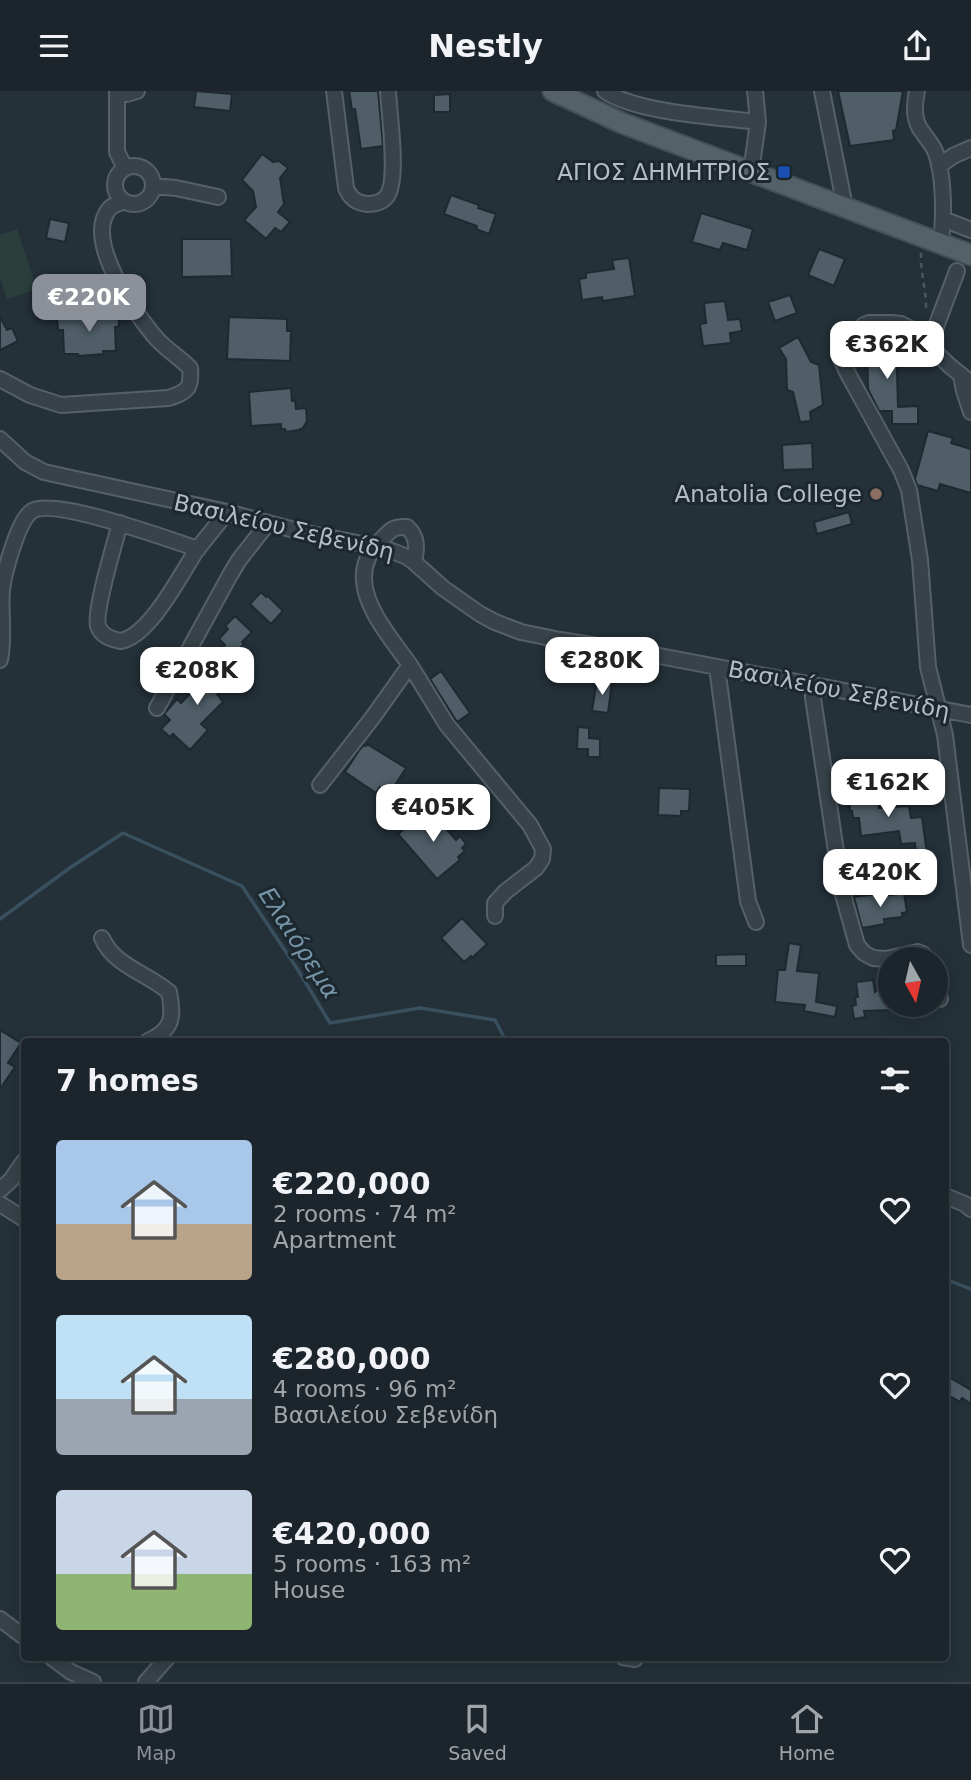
<!DOCTYPE html>
<meta charset="utf-8">
<style>
body{margin:0;font-family:"DejaVu Sans",sans-serif;background:#283137;color:#f1f3f6;height:100vh;display:flex;flex-direction:column;font-size:26px;white-space:nowrap}
*{box-sizing:border-box;margin:0}
p{font-size:23px;color:#a0a5a9}
.icon{flex:none;width:38px;height:38px;fill:none;stroke:currentColor;stroke-width:2;stroke-linecap:round;stroke-linejoin:round}
.map{position:relative;flex:1;overflow:hidden}
.drawer{position:absolute;left:21px;top:947px;width:928px;height:623px;display:flex;flex-direction:column;background:#1b252b;border-radius:7px;box-shadow:0 4px 18px #0003,0 0 0 2px #394247}
.drawer>*{flex:none}
.needle{width:46px;rotate:172deg}
.buttons{position:absolute;left:878px;top:856px;display:grid;gap:14px}
.buttons a{display:grid;place-items:center;width:70px;height:70px;border-radius:50%;background:#1b252b;box-shadow:0 4px 18px #0003,0 0 0 2px #394247;font-size:35px}
.price{position:absolute;translate:-50% -60px;padding:0 16px;border-radius:14px;background:#fff;color:#222;font-size:23px;line-height:46px;filter:drop-shadow(0 2px 4px #0008)}
.price::after{content:'';position:absolute;left:50%;top:42px;width:21px;height:16px;margin-left:-10px;background:inherit;clip-path:polygon(0 0,100% 0,50% 100%)}
.price.on{background:#8c9099;color:#fff}
ul{padding:0;list-style:none}
li{display:flex;align-items:center;gap:21px;height:175px;padding:0 35px}
li span{display:grid;place-items:center;flex:none;width:196px;height:140px;border-radius:7px;color:#555}
li>.icon{margin-inline-start:auto}
span .icon{width:84px;height:84px;fill:#fffc;stroke-width:1}
li b{font-size:30px}
h2{display:flex;justify-content:space-between;align-items:center;height:84px;padding:0 35px;font-size:30px}
header{display:flex;justify-content:space-between;align-items:center;height:91px;padding:0 35px;background:#1b252b;font-size:32px;font-weight:600}
.dock{display:flex;justify-content:space-around;align-items:center;height:98px;border-top:2px solid #394247;background:#1b252b;font-size:19px;color:#a0a5a9}
.dock a{display:grid;justify-items:center;gap:4px}
.dock .on{color:#8c9099}
.map>svg:first-child{display:block}
.green{fill:#2a3f3c}
.lines{fill:none;stroke-linecap:round;stroke-linejoin:round}
.stream{stroke:#39505f;stroke-width:3.5}
.building{fill:#4f5e67;stroke:#1e2930;stroke-width:2}
.minor-casing{stroke:#556067;stroke-width:18}
.major-casing{stroke:#434e55;stroke-width:23}
.path{stroke:#475b59;stroke-width:2.5;stroke-dasharray:5 5;stroke-linecap:butt}
.minor{stroke:#374249;stroke-width:14}
.major{stroke:#556169;stroke-width:19}
.transit-dot{fill:#1a4fb4;stroke:#1c272e;stroke-width:2.5}
.education-dot{fill:#8d6e63;stroke:#1c272e;stroke-width:2.5}
.labels{text-anchor:middle;dominant-baseline:central;stroke-width:6;stroke-linejoin:round;paint-order:stroke}
.poi-label{font-size:23px;fill:#b2bdc5;stroke:#1c272e;text-anchor:end}
.street-label{font-size:23px;fill:#b2bdc5;stroke:#1c272e}
.water-label{font-size:24px;font-style:italic;fill:#7594a7;stroke:#1c272e}
</style>
<header><svg class="icon" aria-label="menu" viewBox="0 0 24 24"><path d="M4 6h16M4 12h16M4 18h16"/></svg>Nestly<svg class="icon" aria-label="share" viewBox="0 0 24 24"><path d="M12 15V3M7 8l5-5 5 5M5 13v7h14v-7"/></svg></header>
<div class="map">
<svg width="971" height="1591" viewBox="0 0 971 1591">
<rect width="100%" height="100%" fill="#243139"/>
<path class="green" d="M17,138L37,198L7,208L0,187V144Z"/>
<g class="lines">
<path class="stream" d="M0,828L71,776L123,742L242,795L298,879L330,932L420,917L495,929L506,950
M945,1037L948,1042L945,1072
M945,1188L971,1198"/>
</g>
<path class="building" d="M196,0L232,3L230,20L194,16Z
M349,0H378L383,55L361,58L355,18L352,19Z
M838,0H903L896,39L893,40L894,49L850,55Z
M450,3V21H434V4Z
M262,63L273,71L279,70L288,77L280,87L284,113L278,121L290,131L281,141L275,137L266,148L244,129L256,116L253,100L242,89Z
M451,104L479,114L478,117L496,123L489,143L476,138L477,135L444,123Z
M701,122L753,138L747,159L723,152L720,159L692,151Z
M50,128L69,132L65,151L46,147Z
M182,148H231L232,185L182,186Z
M819,158L845,168L834,195L808,184Z
M629,167L635,205L603,210L602,206L582,209L579,188L586,187V182L614,178L612,169Z
M790,204L797,222L775,230L768,211Z
M725,210L728,229L740,228L742,240L730,242L731,252L703,255L700,233L706,232L704,212Z
M118,222L119,235L115,236L116,260H103L104,263L79,265L78,263H64L63,239H58L57,226Z
M0,226L7,239L12,237L18,250L0,259Z
M229,226L287,228V240H291L290,270L227,268Z
M798,246L811,271L819,274L823,314L810,321L811,330L800,331L793,301L787,299L786,268L779,257Z
M867,248H896L898,316L918,315V333H892V320H879L868,298Z
M291,297L292,310L295,309L296,318L306,317L307,330L303,337L299,339L286,341L285,338H281V333L251,335L249,301Z
M928,340L953,347L951,352L971,358V402L940,393L938,400L917,394L915,388Z
M812,352L813,378L783,379L782,354Z
M849,421L852,433L817,443L814,431Z
M261,501L266,506L268,505L283,520L271,533L250,513Z
M235,525L252,541L242,551L244,553L226,572L217,562L225,554L219,548L228,538L225,535Z
M218,569L234,585L217,603L223,611L201,633L208,639L190,659L173,643L170,646L161,638L170,629L164,623L177,608L181,612L204,588L202,586Z
M441,580L470,622L457,631L430,588Z
M597,589L612,591L608,622L592,620Z
M578,636L589,637V647L600,648V666H588V658H577Z
M367,653L406,677L390,702L380,696L376,702L345,681L360,658L364,654L366,655Z
M874,683L879,717L909,715L911,727L922,726L928,770L917,771L915,752L901,753L899,740L861,745L859,727H853L852,720H850L849,708L863,706L861,685Z
M659,697L690,698L689,720H681V725L658,724Z
M436,720L444,729L441,732L456,749L460,745L466,753L462,757L465,760L458,766L460,769L437,788L398,743L421,724L423,726L429,721L431,724Z
M904,802L907,821L902,822V826L884,828L885,833L862,837L854,806L877,803V806Z
M462,827L487,853L472,867L471,865L464,871L441,847Z
M789,852L801,854L797,880L819,882L816,911L837,915L835,926L804,920L805,914L775,911L778,879H785Z
M746,863V875H716V864Z
M891,886V919L864,920L865,926L854,928L852,915L856,914L855,906H858L856,891L873,889L875,901Z
M899,914H921L923,923L901,926Z
M0,939L21,952L8,972L15,976L0,998Z
M945,1284L971,1299V1313L962,1307L960,1311L945,1302Z"/>
<g class="lines">
<g class="minor-casing">
<path id="minor" d="M117,0V61L125,77
M334,0L346,97C350,107 356,112 367,113C374,113 382,112 387,105C399,89 389,22 388,0
M605,0C636,22 719,26 758,31
M822,0L845,116
M917,0C914,15 913,30 923,42C927,48 932,53 935,60C944,82 945,129 940,153
M118,1L127,3L137,0
M939,75L953,65L971,57
M115 94a19 19 0 1 1 38 0a19 19 0 1 1-38 0Z
M751,81L758,31L755,0
M153,95L176,97L218,106
M943,128L971,139
M61,203L121,196
M929,254L957,180
M961,284L964,300L971,321
M0,288L30,304L61,314L168,307C187,301 192,298 190,277C180,267 167,259 157,248C136,224 82,148 110,117C113,114 120,112 124,110
M971,292L950,275L911,238L901,233L892,232H869L864,234L843,253L839,263L847,281L901,379L909,399L920,469L928,576L945,644L971,854
M0,348L25,371L44,381L227,421L302,441L387,458L407,466L414,471L443,497L480,523L495,531L521,541L560,549L654,564L971,624
M120,432C115,452 94,519 98,535C101,545 111,548 120,550C149,546 180,485 196,460C206,447 217,434 227,421
M0,569C5,544 0,523 2,499C4,482 18,429 32,420C54,406 170,449 198,458
M410,574L447,634L530,734L543,758L542,768L536,777L505,801L495,812V825
M717,576L748,810L756,831
M813,594V607L842,800L857,854L864,862L873,867L886,868L918,861L923,863L927,868
M157,617L230,484L239,469L268,432
M320,694L373,626L410,574C386,540 339,490 380,450C390,440 392,435 407,436C418,446 417,457 414,471
M102,847C114,875 147,882 169,901C174,926 173,939 148,950
M936,896L940,908
M0,1099L11,1089L24,1070
M945,1105L965,1113L971,1118
M0,1113L24,1128
M0,1528L24,1546
M51,1566L71,1581L93,1591
M623,1566L635,1568
M146,1591L168,1566"/>
</g>
<g class="major-casing">
<path id="major" d="M553,0L622,32L971,164"/>
</g>
<path class="path" d="M921,162C920,182 927,201 926,221"/>
<use href="#minor" class="minor"/>
<use href="#major" class="major"/>
</g>
<rect class="transit-dot" x="777" y="74" width="14" height="14" rx="3.5"/>
<circle class="education-dot" cx="876" cy="403" r="7"/>
<g class="labels">
<g class="poi-label">
<text x="770" y="81">ΑΓΙΟΣ ΔΗΜΗΤΡΙΟΣ</text>
<text x="862" y="403">Anatolia College</text>
</g>
<g class="street-label">
<text transform="translate(284 436) rotate(13)">Βασιλείου Σεβενίδη</text>
<text transform="translate(839 599) rotate(11)">Βασιλείου Σεβενίδη</text>
</g>
<g class="water-label">
<text transform="translate(299 852) rotate(57)">Ελαιόρεμα</text>
</g>
</g>
</svg>
<div class="buttons">
<a><svg class="needle" viewBox="-14 -14 28 28"><path d="M0-13l5 13h-10z" fill="#e53935"/><path d="M0 13l5-13h-10z" fill="#a0a5a9"/></svg></a>
</div>
<b class="price on" style="left:89px;top:243px">€220K</b>
<b class="price" style="left:887px;top:290px">€362K</b>
<b class="price" style="left:602px;top:606px">€280K</b>
<b class="price" style="left:197px;top:616px">€208K</b>
<b class="price" style="left:888px;top:728px">€162K</b>
<b class="price" style="left:433px;top:753px">€405K</b>
<b class="price" style="left:880px;top:818px">€420K</b>
<section class="drawer">
<h2>7 homes<svg class="icon" aria-label="filters" viewBox="0 0 24 24"><path d="M4 7h16M4 17h16"/><circle cx="9" cy="7" r="2"/><circle cx="15" cy="17" r="2"/></svg></h2>
<ul>
<li><span style="background:linear-gradient(#a9c7e8 60%,#b9a48a 0)"><svg class="icon" aria-label="home" viewBox="0 0 24 24"><path d="M3 11l9-7 9 7M6 9v11h12V9"/></svg></span><div><b>€220,000</b><p>2 rooms · 74 m²</p><p>Apartment</p></div><svg class="icon" aria-label="heart" viewBox="0 0 24 24"><path d="M12 20l-8-8c-3-5 5-10 8-4 3-6 11-1 8 4z"/></svg></li>
<li><span style="background:linear-gradient(#bfe0f5 60%,#9aa5b1 0)"><svg class="icon" aria-label="home" viewBox="0 0 24 24"><path d="M3 11l9-7 9 7M6 9v11h12V9"/></svg></span><div><b>€280,000</b><p>4 rooms · 96 m²</p><p>Βασιλείου Σεβενίδη</p></div><svg class="icon" aria-label="heart" viewBox="0 0 24 24"><path d="M12 20l-8-8c-3-5 5-10 8-4 3-6 11-1 8 4z"/></svg></li>
<li><span style="background:linear-gradient(#c9d6e8 60%,#8fb573 0)"><svg class="icon" aria-label="home" viewBox="0 0 24 24"><path d="M3 11l9-7 9 7M6 9v11h12V9"/></svg></span><div><b>€420,000</b><p>5 rooms · 163 m²</p><p>House</p></div><svg class="icon" aria-label="heart" viewBox="0 0 24 24"><path d="M12 20l-8-8c-3-5 5-10 8-4 3-6 11-1 8 4z"/></svg></li>
</ul>
</section>
</div>
<nav class="dock">
<a class="on"><svg class="icon" aria-label="map" viewBox="0 0 24 24"><path d="M3 6l6-2 6 2 6-2v14l-6 2-6-2-6 2zM9 4v14M15 6v14"/></svg>Map</a>
<a><svg class="icon" aria-label="saved" viewBox="0 0 24 24"><path d="M7 4h10v16l-5-4-5 4z"/></svg>Saved</a>
<a><svg class="icon" aria-label="home" viewBox="0 0 24 24"><path d="M3 11l9-7 9 7M6 9v11h12V9"/></svg>Home</a>
</nav>
